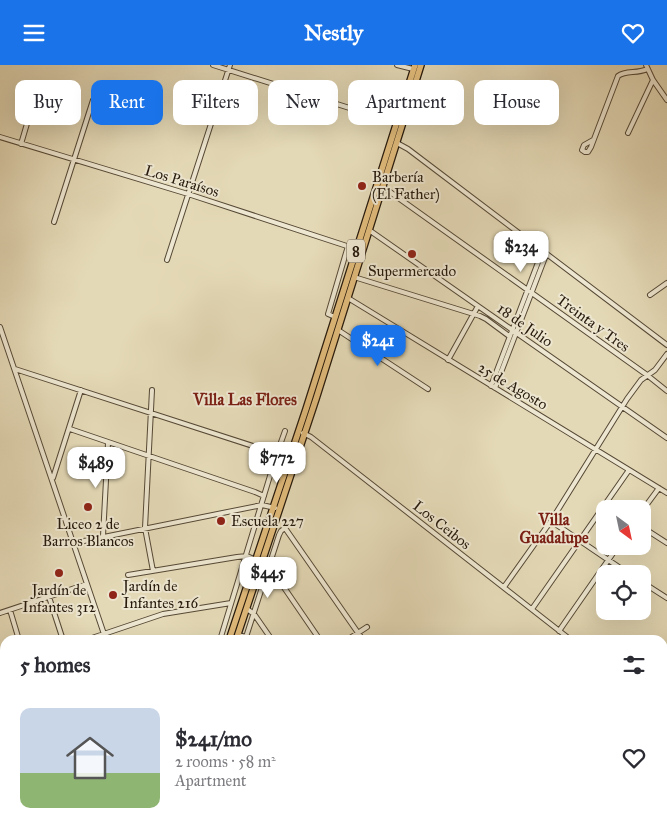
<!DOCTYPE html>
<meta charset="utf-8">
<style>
body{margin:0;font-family:"IM FELL Great Primer",serif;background:#f2f2f3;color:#2b2b33;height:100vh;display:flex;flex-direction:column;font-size:19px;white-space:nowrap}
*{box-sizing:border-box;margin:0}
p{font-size:16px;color:#7c7c81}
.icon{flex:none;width:28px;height:28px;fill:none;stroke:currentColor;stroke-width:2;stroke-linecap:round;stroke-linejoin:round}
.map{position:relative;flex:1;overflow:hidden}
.panel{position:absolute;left:0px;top:570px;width:668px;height:196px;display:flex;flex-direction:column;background:#fff;border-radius:15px 15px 0 0;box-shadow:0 5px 20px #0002}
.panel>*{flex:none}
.hud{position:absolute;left:15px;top:15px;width:638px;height:45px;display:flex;gap:10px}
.needle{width:32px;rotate:147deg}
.tools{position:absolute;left:596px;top:435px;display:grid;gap:10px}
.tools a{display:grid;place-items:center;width:55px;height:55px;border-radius:10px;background:#fff;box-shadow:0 5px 20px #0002;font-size:25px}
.price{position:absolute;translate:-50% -42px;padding:0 11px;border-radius:10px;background:#fff;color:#222;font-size:16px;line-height:32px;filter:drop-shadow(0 1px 2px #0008)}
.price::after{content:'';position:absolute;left:50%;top:30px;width:15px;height:11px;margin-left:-8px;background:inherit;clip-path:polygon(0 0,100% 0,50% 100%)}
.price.active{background:#1a73e8;color:#fff}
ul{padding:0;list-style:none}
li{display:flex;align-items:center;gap:15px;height:125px;padding:0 20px}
li span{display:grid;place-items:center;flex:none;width:140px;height:100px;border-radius:10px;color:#555}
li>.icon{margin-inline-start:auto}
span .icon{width:60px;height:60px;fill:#fffc;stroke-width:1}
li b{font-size:21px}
h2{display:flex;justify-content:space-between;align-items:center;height:60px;padding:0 20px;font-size:21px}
.pill{padding:0 18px;border-radius:10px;background:#fff;box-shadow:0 5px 20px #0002;font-size:18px;line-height:45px}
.pill.active{background:#1a73e8;color:#fff}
header{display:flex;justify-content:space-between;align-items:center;height:65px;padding:0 20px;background:#1a73e8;color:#fff;font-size:22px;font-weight:700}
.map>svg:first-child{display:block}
.green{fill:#b2bf8f;stroke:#6c6c4e}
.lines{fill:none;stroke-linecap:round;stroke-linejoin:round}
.stream{stroke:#6c7873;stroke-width:1}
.minor-casing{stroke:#564936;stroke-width:6}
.highway-casing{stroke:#26190c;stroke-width:8}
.minor{stroke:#ede6d0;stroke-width:4}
.highway{stroke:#e2bc7b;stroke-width:5.5}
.poi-dot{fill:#8f2418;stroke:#ede6d0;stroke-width:2}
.labels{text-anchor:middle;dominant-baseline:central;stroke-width:4;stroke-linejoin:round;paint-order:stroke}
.shield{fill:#ede6d0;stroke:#625647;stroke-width:1}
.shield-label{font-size:14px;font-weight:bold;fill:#26190c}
.poi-label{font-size:15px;fill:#26190c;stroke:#ede6d0;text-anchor:start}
.street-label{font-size:15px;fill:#26190c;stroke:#ede6d0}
.neighbourhood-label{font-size:16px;font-weight:bold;fill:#7a1f14;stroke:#ede6d0}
</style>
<header><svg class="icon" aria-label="menu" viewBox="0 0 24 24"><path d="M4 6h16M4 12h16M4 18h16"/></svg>Nestly<svg class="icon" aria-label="heart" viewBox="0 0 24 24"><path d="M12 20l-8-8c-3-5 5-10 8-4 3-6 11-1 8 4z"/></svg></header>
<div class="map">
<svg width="667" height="766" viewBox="0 0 667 766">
<rect width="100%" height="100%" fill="#e4d9b6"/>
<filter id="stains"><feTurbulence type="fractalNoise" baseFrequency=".004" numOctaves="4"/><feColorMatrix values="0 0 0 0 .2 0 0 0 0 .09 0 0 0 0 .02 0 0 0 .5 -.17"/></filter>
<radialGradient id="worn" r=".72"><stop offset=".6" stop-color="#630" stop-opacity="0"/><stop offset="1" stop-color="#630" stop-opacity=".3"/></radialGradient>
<path class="green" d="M276,761H373L377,766H280Z"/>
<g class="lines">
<path class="stream" d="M662,742L667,738
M636,766L641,761"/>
<g class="minor-casing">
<path id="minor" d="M213,0L397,58
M397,0L413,4
M646,0L653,15L667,35
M628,68L653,15
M0,72L188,129L356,184
M593,75L584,80L582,85L585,87H588L591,82L618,11C626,5 637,9 647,4
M397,78L408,84L667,280
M21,79L34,35
M383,122L647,310L667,326
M54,157L93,35
M369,165L667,373
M167,195L230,0
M354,212L480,251L486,254L509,271
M650,230L667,218
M348,233L667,428
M335,252L328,249L348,181
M0,262L106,575
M338,265L428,324
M448,295L478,241
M15,304L290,393
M491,321L542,187
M495,323L546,190
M152,325L145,463L153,506
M70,364L255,427L264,431
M303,368L311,372L571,575
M276,388L280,380L285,366
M53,413L81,325
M642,446L659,423
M551,456L629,509
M642,462L667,478
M103,471L108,378
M74,478L262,440L275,443
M262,498L270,502L320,575
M128,510L237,492L247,491L256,495
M642,517L667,533
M504,522L551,456L627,334L641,315L655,305L667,289
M49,532L63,575
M247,544L254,549L272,575
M532,544L629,405
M10,545L19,575
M0,548L87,519
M559,566L618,481
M238,570L246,572L279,470L281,466L285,463L363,575
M86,575L163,549L231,538
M220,575L273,401
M347,575L367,562
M0,605L5,603
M0,647L5,645
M662,647L667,651
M0,690L5,688
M0,732L5,730
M662,755L667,751
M80,761L82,766
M175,761L185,766
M244,761L248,766
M400,761L404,766
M447,761L450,766
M492,761L495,766
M20,766L34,761
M154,766L165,762
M186,766L188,761
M468,766L475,761
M650,766L655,761"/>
</g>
<g class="highway-casing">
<path id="highway" d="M229,575L306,344L415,0
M236,575L316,334L421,0
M166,766L168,761
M173,766L175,761"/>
</g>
<use href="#minor" class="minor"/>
<use href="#highway" class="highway"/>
</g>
<g class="poi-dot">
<circle cx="362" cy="121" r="5"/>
<circle cx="412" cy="189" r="5"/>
<circle cx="88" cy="442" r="5"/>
<circle cx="221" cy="456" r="5"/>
<circle cx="59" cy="508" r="5"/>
<circle cx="113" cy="530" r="5"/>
</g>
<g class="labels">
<rect class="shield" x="347" y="174.5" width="18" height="23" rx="4"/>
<g class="shield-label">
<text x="356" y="186">8</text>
</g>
<g class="poi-label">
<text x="372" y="112">Barbería<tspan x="372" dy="17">(El Father)</tspan></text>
<text x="412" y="206" text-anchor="middle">Supermercado</text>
<text x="231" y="456">Escuela 227</text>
<text x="88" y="459" text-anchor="middle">Liceo 2 de<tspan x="88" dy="17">Barros Blancos</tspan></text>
<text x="123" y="521">Jardín de<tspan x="123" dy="17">Infantes 216</tspan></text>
<text x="59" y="525" text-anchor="middle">Jardín de<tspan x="59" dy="17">Infantes 312</tspan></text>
</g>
<g class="street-label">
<text transform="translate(182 116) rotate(17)">Los Paraísos</text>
<text transform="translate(593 258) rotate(36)">Treinta y Tres</text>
<text transform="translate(525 260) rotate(35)">18 de Julio</text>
<text transform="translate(513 321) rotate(31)">25 de Agosto</text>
<text transform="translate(442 460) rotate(38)">Los Ceibos</text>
</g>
<g class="neighbourhood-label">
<text x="245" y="334">Villa Las Flores</text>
<text x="554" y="454">Villa<tspan x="554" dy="18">Guadalupe</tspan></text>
</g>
</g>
<rect width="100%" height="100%" filter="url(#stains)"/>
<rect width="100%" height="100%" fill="url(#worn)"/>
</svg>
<div class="tools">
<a><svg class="needle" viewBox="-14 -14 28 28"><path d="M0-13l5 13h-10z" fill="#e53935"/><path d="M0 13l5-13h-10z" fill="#7c7c81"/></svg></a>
<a><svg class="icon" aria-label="locate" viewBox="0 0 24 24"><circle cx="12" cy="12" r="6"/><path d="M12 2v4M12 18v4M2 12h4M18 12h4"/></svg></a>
</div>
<b class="price" style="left:521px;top:208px">$234</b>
<b class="price active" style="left:378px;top:302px">$241</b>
<b class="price" style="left:277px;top:419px">$772</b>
<b class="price" style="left:96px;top:424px">$489</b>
<b class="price" style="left:268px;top:534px">$445</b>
<div class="hud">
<a class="pill">Buy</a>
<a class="pill active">Rent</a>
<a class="pill">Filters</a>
<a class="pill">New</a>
<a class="pill">Apartment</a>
<a class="pill">House</a>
</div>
<section class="panel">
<h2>5 homes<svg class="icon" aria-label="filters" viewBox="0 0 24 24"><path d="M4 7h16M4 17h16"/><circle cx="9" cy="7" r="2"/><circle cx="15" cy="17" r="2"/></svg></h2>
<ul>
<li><span style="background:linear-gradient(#c9d6e8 65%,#8fb573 0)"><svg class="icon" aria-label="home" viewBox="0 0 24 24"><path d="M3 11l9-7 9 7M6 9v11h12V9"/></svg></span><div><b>$241/mo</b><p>2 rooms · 58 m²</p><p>Apartment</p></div><svg class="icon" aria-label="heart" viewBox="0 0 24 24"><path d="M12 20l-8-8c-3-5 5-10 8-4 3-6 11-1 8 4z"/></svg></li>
</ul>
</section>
</div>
